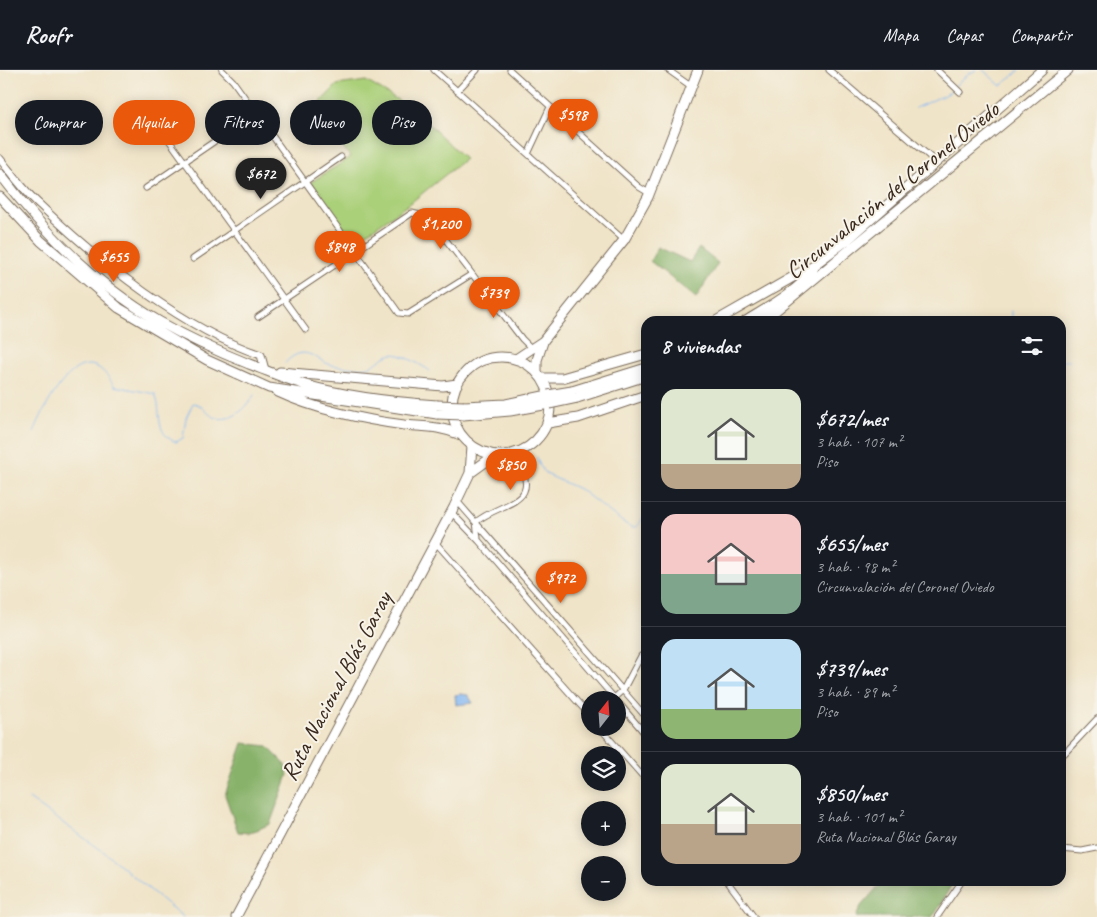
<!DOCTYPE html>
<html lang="es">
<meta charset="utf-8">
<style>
body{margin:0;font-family:Caveat,sans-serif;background:#242831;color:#f1f3f6;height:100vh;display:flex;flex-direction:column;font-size:19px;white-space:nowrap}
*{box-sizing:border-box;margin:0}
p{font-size:16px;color:#9ea1a6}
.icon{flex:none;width:28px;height:28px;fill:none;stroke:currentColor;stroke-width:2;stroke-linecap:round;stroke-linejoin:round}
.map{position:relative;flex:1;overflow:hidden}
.details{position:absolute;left:641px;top:246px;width:425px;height:570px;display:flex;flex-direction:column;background:#171b24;border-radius:15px;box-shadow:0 2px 12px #0003}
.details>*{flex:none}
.guide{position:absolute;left:15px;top:30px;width:475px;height:45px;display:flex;gap:10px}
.needle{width:32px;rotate:17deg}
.fabs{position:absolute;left:581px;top:621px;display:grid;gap:10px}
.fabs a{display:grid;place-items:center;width:45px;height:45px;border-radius:50%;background:#171b24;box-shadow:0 2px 12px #0003;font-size:25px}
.price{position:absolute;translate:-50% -42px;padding:0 11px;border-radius:18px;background:#ea580c;color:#fff;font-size:16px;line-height:32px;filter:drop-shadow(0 1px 2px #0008)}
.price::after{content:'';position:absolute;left:50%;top:30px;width:15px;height:11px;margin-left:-8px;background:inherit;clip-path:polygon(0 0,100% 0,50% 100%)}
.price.selected{background:#222;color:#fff}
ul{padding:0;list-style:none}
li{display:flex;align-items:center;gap:15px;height:125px;padding:0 20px}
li+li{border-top:1px solid #363941}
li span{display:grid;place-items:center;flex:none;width:140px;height:100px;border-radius:15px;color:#555}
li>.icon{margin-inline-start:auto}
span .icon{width:60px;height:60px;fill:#fffc;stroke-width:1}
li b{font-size:21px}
h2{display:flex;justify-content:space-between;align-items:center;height:60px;padding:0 20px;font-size:21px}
.chip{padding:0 18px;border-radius:22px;background:#171b24;box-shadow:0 2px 12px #0003;font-size:18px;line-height:45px}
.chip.selected{background:#ea580c;color:#fff}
header{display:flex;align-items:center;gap:30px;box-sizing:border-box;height:70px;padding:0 25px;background:#171b24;border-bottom:1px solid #363941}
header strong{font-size:24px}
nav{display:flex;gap:28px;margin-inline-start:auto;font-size:18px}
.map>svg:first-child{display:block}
.green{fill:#abd07a;stroke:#737d4c}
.forest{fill:#88b26a;stroke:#626e44}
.water{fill:#87b9f3;stroke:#617288}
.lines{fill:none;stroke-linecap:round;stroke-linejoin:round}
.stream{stroke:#87b9f3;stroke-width:1}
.minor-casing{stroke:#7a6b5a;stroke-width:7}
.tertiary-casing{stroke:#7a6b5a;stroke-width:9}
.trunk-casing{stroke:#7a6b5a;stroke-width:11}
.minor{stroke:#fff;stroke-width:5}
.tertiary{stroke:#fff;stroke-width:7}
.trunk{stroke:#fff;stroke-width:9}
.trunk-bridge-casing{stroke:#7a6b5a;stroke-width:11;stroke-linecap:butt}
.trunk-bridge{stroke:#fff;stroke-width:9}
.labels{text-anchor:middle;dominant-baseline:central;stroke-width:4;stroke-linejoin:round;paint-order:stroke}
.street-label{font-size:24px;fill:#3b2a1e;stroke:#f7f3e8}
</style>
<header>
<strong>Roofr</strong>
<nav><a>Mapa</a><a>Capas</a><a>Compartir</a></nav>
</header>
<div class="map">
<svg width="1097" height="847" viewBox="0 0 1097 847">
<rect width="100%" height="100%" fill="#f7f3e8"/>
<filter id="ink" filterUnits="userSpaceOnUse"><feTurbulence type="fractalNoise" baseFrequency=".02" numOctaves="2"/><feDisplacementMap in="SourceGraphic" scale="10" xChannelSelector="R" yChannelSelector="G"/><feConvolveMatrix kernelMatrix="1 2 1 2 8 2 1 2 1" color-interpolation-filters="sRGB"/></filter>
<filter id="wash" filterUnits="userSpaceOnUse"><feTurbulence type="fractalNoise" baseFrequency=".0096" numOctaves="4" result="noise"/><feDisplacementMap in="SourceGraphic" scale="20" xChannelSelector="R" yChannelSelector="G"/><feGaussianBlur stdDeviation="1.12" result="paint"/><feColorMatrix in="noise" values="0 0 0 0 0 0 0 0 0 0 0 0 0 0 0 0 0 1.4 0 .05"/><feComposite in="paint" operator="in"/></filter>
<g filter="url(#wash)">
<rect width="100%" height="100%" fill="#f0e4c8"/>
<path class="green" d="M366,11L413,39L465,89L409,134L354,172L311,112L351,87L311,42L337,15Z"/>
<path class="forest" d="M658,177L690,192L699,178L718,193L696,228L650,191Z
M243,673L267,676L285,694L288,705L270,754L250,763L238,762L225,725Z
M883,811H955C945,822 942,837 932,847H856L861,836Z"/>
<path class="water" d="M461,624L468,625L473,633L456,635L455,625Z"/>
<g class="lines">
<path class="stream" d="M983,0L1001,16L1020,0
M955,16L968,4L976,0
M915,38L949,23L952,19
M1011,241V251
M1061,291H1070
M285,293C308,269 318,296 338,296C344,297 363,299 368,297C379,294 386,281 399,285C405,286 425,297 430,301
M34,362C46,333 83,259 114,316L155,324C163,342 153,363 176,372L183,368L186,348L193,333C202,334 205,342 212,346C229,355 247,339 254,325
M537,387L540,396L546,404L581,420L624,453L632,457H637L646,443
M29,729L104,782L183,847"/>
</g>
</g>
<g filter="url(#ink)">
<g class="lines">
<g class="minor-casing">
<path id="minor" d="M222,0L233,11L399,243L408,244L472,204
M434,0L624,170
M510,0L639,117L649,123
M668,0L692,17
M829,0L936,92
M937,0L960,22
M457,21L477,0
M166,66L306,260
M528,84L550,37
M146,118L256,43
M193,189L341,87
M258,247L412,143L420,145L436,157L522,269L532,279
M457,431L646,647
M451,442L479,471L616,630
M478,468L476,452C502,430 547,436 514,384
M435,472L590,646
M614,628L623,620L641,586
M618,632L646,665
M600,658L646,710
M1061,687L1097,649
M1061,779L1082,781L1097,778
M727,811L754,847
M937,847L962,811"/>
</g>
<g class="tertiary-casing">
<path id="tertiary" d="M0,89C13,105 25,122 40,135C98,191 185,260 261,285L265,300"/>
</g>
<g class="trunk-casing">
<path id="trunk" d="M0,104C43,161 98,216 160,252C188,268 219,282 249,294C268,301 287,310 306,315C348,327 394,332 437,335
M0,127L41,171L119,238L207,290L269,318L437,344
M716,251L814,195L846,171L1042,0
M746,251C765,239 807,217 814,195
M763,251L1068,0
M452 336a49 49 0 1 1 98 0a49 49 0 1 1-98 0Z
M516,289L543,271L624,170L648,127L698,0
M537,301V290L543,272
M280,302L443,316L457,314
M542,308H562L646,284
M572,321L646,298
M278,322C314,339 365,350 404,355C425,357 441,356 461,365
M577,328L646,306
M464,336L506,334L548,325
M463,345L510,341L549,334
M548,353L578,348L646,325
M470,403L495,385
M236,847L454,437L470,403L472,376"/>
</g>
<use href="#minor" class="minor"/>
<use href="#tertiary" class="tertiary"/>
<use href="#trunk" class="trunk"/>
<g class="trunk-bridge-casing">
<path id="trunk-bridge" d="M548,325L572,321
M549,334L577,328
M437,335L464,336
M437,344L463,345"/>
</g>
<use href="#trunk-bridge" class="trunk-bridge"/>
</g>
</g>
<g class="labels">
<g class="street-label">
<text transform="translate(892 120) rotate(-39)">Circunvalación del Coronel Oviedo</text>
<text transform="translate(336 616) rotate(-62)">Ruta Nacional Blás Garay</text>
</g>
</g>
</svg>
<div class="fabs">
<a><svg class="needle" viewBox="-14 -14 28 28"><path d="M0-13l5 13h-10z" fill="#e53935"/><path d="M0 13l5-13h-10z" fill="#9ea1a6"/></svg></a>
<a><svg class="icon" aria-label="layers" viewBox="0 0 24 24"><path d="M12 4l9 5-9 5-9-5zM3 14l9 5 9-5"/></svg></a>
<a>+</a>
<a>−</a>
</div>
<b class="price" style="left:573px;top:71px">$598</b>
<b class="price selected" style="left:261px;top:130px">$672</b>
<b class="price" style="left:441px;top:180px">$1,200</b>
<b class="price" style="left:340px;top:203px">$848</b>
<b class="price" style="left:114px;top:213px">$655</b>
<b class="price" style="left:494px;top:249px">$739</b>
<b class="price" style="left:511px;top:421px">$850</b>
<b class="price" style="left:561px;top:534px">$972</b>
<div class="guide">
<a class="chip">Comprar</a>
<a class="chip selected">Alquilar</a>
<a class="chip">Filtros</a>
<a class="chip">Nuevo</a>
<a class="chip">Piso</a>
</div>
<section class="details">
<h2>8 viviendas<svg class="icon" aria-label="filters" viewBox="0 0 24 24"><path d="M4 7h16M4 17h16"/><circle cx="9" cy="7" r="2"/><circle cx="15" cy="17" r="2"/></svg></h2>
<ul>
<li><span style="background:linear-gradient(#dfe7d0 75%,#b9a48a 0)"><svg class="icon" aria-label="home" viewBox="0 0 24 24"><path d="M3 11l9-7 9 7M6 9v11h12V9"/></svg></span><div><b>$672/mes</b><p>3 hab. · 107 m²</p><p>Piso</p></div></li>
<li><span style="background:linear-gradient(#f6c9c9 60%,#7fa58c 0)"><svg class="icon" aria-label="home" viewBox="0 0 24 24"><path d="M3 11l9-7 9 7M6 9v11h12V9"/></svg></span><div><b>$655/mes</b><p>3 hab. · 98 m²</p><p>Circunvalación del Coronel Oviedo</p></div></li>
<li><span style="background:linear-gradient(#bfe0f5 70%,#8fb573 0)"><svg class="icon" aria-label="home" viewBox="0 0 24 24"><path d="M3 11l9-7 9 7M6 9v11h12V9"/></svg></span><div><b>$739/mes</b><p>3 hab. · 89 m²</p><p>Piso</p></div></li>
<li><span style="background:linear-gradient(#dfe7d0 60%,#b9a48a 0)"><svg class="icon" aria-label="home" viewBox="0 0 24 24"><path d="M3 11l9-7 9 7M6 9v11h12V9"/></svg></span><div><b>$850/mes</b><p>3 hab. · 101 m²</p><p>Ruta Nacional Blás Garay</p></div></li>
</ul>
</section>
</div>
